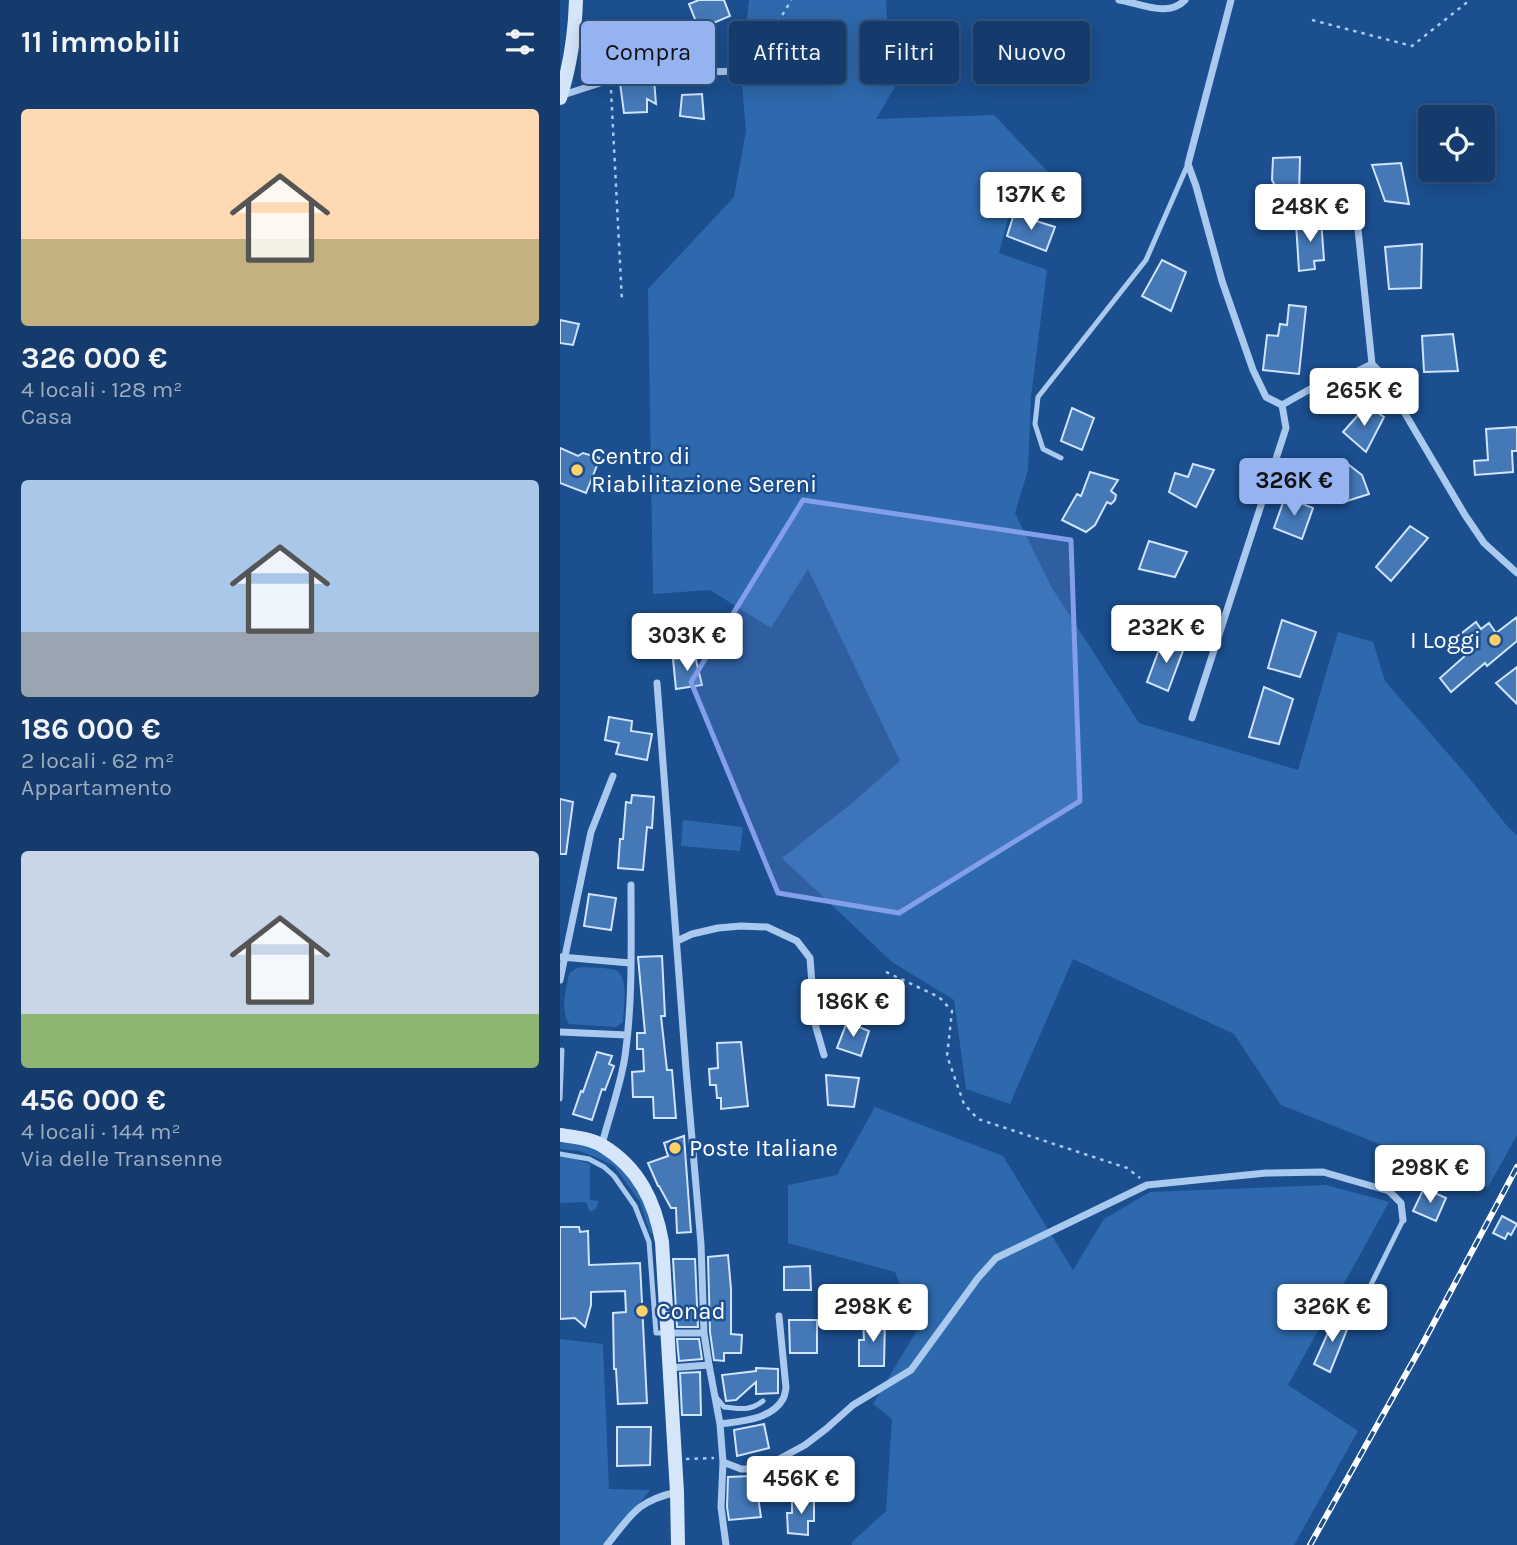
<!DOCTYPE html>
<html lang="it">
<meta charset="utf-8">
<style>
body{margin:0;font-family:Karla,sans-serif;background:#214673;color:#f1f3f6;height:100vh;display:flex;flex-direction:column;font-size:26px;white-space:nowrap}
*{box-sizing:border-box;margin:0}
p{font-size:23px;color:#9dadc1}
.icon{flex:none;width:38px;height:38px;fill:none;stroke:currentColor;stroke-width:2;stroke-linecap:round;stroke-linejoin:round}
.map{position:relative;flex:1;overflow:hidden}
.panel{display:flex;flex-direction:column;background:#143b6b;width:560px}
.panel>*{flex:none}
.hud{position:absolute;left:21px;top:21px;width:665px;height:63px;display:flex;gap:14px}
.buttons{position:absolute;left:858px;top:105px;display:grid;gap:14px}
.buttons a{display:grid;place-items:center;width:77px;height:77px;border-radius:7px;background:#143b6b;box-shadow:0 4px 18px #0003,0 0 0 2px #33557e;font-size:35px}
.price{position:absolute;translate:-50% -60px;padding:0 16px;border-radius:7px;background:#fff;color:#222;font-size:23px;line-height:46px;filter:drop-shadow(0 2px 4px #0008)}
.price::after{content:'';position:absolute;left:50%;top:42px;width:21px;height:16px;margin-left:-10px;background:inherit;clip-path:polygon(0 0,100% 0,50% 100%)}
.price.current{background:#95b2f1;color:#111}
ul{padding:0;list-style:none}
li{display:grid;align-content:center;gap:14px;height:371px;padding:0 21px}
li span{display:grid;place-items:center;height:217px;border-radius:7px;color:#555}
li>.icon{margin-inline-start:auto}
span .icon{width:126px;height:126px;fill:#fffc;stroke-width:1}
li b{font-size:30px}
h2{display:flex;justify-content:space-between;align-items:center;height:84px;padding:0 21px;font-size:30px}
.chip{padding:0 24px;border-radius:7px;background:#143b6b;box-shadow:0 4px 18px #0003,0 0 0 2px #33557e;font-size:24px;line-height:63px}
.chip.current{background:#95b2f1;color:#111}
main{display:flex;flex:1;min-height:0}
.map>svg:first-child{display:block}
.green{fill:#2e69ad}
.building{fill:#4478b7;stroke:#cfe3fa;stroke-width:2}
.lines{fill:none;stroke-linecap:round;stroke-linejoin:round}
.path{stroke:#a9c9ee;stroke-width:2.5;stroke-dasharray:3.5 5;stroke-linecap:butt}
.service{stroke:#a9c9ee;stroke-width:5}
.minor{stroke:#a9c9ee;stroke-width:7}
.secondary{stroke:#d6e6fa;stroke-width:14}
.rail-casing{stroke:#fff;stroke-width:6}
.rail{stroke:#1b4f8f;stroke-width:3.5;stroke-dasharray:10;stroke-linecap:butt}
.marked{fill:#839eea;fill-opacity:0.2;stroke:#839eea;stroke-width:5;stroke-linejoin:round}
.poi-dot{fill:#ffd166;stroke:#1b4f8f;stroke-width:2.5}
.labels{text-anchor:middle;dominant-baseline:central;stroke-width:5;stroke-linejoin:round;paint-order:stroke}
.poi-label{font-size:24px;fill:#fff;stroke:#1b4f8f;text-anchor:start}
</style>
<main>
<section class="panel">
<h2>11 immobili<svg class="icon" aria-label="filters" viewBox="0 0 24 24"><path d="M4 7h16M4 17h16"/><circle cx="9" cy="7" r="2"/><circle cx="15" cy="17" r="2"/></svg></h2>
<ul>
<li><span style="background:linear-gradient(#ffd9b3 60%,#c2b280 0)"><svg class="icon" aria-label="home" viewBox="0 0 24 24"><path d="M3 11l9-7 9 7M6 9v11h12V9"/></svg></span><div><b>326 000 €</b><p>4 locali · 128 m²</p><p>Casa</p></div></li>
<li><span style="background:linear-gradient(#a9c7e8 70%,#9aa5b1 0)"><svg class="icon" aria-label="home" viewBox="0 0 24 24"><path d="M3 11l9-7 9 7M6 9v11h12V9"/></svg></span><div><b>186 000 €</b><p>2 locali · 62 m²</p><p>Appartamento</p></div></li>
<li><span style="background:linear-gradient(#c9d6e8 75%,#8fb573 0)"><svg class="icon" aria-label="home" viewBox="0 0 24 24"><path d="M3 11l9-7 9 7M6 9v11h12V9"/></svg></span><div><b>456 000 €</b><p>4 locali · 144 m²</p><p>Via delle Transenne</p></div></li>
</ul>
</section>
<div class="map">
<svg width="957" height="1545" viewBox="0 0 957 1545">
<rect width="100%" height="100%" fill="#1b4f8f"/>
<path class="green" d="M189,0H326L327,22L346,68L316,119L434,115L505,190L500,215L455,192L439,253L487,270L471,397L468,470L455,513L492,588L579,723L738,770L778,632L813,642L825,681L910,779L947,826L957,835V1135L928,1187L721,1105L674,1034L513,959L450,1104L406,1089L394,1000L332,962L222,858L291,804L340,761L248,569L211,628L150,590L93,594L88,289L174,197L186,131L181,71Z
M123,820L183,827L180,851L121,846Z
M21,967C32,968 45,967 55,970C70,976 63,1009 63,1022L56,1027L9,1024C0,1009 6,990 9,974L15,969Z
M315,1107L443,1156L513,1270L544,1219L590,1192L766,1185L829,1202L728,1385L798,1431L734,1545H292V1542L326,1511L332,1419L313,1404L357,1330L335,1272L228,1243V1185L277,1175Z
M0,1143C17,1143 39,1147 52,1158C65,1168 83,1192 88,1207C91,1216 93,1225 95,1234L90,1233L80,1202L54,1166L40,1159L20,1151L0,1149Z
M0,1157L12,1158L30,1164V1200L39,1201L36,1209L30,1212L26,1202L0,1203Z
M0,1339L43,1344L49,1489L90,1490L49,1545H0Z"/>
<path class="building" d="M139,0H164L170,16L139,29L129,4Z
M47,54L49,74L40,77L23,75L21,56Z
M94,79L96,104L87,99V112L64,113L60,83L69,80Z
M142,94L144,119L120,116L122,95Z
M740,157L739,195H720L712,180L713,158Z
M841,163L849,204L825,201L812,165Z
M454,214L495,227L486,251L447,236Z
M761,219L764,260L754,261L755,269L739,271L736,223Z
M862,244L861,288L829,289L825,247Z
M602,260L626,272L611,311L582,296Z
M729,305L746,307L739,374L703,370L707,335L718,336L720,324L727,325Z
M0,320L19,324L13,345L0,343Z
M893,334L898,371L864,372L862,336Z
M807,405L824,417L806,452L783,432Z
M512,408L534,418L522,450L501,441Z
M957,427V451H952L953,472L915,475L914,461L928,460L926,429Z
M0,448L18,456L23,453L40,458L26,493L0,483Z
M784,461L802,475L809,494L787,501L783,489L771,481Z
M633,464L654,470L636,507L609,492L615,473L628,477Z
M530,472L558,480L551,491L556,495L555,500L551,504L547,502L535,525L526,532L502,520L517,494L521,496Z
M725,497L753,508L742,539L714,528Z
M850,526L868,538L831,581L816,567Z
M589,541L627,552L615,577L579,569Z
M957,617V641L927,666L925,663L891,692L880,678L906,655L893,640L916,622L921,629L929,623L936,633Z
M722,620L756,632L740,677L708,668Z
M603,639L624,648L608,691L587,682Z
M135,656L142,685L116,689L113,659Z
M957,667V704L936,683Z
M704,687L733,699L719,744L689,737Z
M49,717L72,721L71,731L92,734L87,760L56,754L59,743L45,740Z
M72,795L94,797L92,828L87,827L83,870L58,868L60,839H63L66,802L71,803Z
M0,799L13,802L6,854H0Z
M29,894L56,898L51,930L24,926Z
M102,956L105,1016H101L107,1070H112L116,1118H94L93,1097H73L72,1072L84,1071L83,1049H77V1033H85L78,957Z
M287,1022L309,1031L301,1056L277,1048Z
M181,1042L188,1106L161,1109V1098H157L156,1085H150L149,1069L158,1068L157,1043Z
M37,1052L52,1056L49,1064L54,1066L45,1090L42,1089L32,1120L13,1114L21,1091L23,1092Z
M266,1075L299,1078L294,1107L268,1105Z
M124,1136L131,1232L117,1233L116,1208H111L99,1186H98L88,1163L108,1156L104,1143Z
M864,1188L886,1198L876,1221L853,1211Z
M942,1216L957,1224L951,1235L948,1233L945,1239L933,1233Z
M0,1227H19L20,1232L28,1231L29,1265L80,1263L87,1403L58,1404L56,1369H54L53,1313L66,1312L65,1291L31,1292V1305L25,1327L15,1318L0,1319Z
M168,1255L171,1289V1334L182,1335L181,1353H164V1361L154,1360L150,1332L148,1257Z
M113,1259H135L138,1327H117Z
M250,1266L251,1290H224V1267Z
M775,1317L790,1322L770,1372L754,1364Z
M325,1319L324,1366H299V1340H304L303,1320Z
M229,1320H257V1353H230Z
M117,1339H139L142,1359L119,1361Z
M196,1368L218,1369V1393L196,1394V1382L176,1400L166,1401L162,1375L196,1371Z
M140,1372L141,1415H122L120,1373Z
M204,1424L209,1448L177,1456L174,1430Z
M57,1427H91L90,1465L57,1466Z
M190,1476V1483H196L201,1517L169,1520L167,1507L168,1477Z
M232,1499H254V1521H248V1535L228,1533L227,1513H232Z"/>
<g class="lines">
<path class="path" d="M752,20L852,46L910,0
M187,63L225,11L231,0
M51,90L62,301
M326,972L379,997L392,1011L387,1056L404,1104L418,1119L567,1168L580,1178
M126,1459L154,1458"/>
<path class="service" d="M78,74L127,44
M501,458L483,449L475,424L478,397L586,260L628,164
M0,1099L2,1050
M0,1154L29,1159L44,1167L54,1176L75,1206L89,1242L96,1333H107
M795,1317L843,1220
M156,1397L164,1407C180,1409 190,1411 203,1401"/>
<path class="minor" d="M559,0C580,3 608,18 625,0
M671,0L628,164L636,186L662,281L693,370L706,397L722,405
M3,95L68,74L181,71
M795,200L812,364
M722,405L752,388L788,376L812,364L821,373L905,515L924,543L957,573
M97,683L126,1069L141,1244L144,1333L149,1365L160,1424L163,1462L161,1507L166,1545
M632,718L726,428L722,405
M117,941L132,934L158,928L181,926L207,927L237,941L250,958L255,1024L264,1055
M1,957L70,963
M0,980L31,832L53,776
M0,1032L67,1035
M42,1144C49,1117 61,1084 65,1056C73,1000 71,941 71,885
M107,1333H144
M109,1368L149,1365
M160,1424C181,1421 211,1420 223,1399C225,1396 225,1392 226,1388L219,1316
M163,1462L181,1469H201L245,1445L266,1429L293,1405L351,1370L418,1278L436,1258L587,1185L706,1173L763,1172L829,1191L841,1203L843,1220
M47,1545C72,1514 77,1501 117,1492"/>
<path class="secondary" d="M0,98C10,67 15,33 16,0
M0,1135C14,1137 30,1138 43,1146C79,1168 95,1202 102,1242L117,1492L118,1545"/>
<g class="rail-casing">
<path id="rail" d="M750,1545L861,1347L957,1167"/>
</g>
<use href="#rail" class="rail"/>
</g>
<path class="marked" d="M243,500L511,540L520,801L339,913L218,893L131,682Z"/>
<g class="poi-dot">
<circle cx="17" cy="470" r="7"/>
<circle cx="935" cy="640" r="7"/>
<circle cx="115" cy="1148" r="7"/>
<circle cx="82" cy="1311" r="7"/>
</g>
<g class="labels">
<g class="poi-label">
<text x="31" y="456">Centro di<tspan x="31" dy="28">Riabilitazione Sereni</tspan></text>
<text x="921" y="640" text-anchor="end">I Loggi</text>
<text x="129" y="1148">Poste Italiane</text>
<text x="96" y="1311">Conad</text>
</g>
</g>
</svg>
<div class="buttons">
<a><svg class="icon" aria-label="locate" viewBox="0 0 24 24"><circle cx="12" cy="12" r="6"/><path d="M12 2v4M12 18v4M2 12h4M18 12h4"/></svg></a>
</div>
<b class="price" style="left:471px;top:232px">137K €</b>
<b class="price" style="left:750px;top:244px">248K €</b>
<b class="price" style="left:804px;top:428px">265K €</b>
<b class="price current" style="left:734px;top:518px">326K €</b>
<b class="price" style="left:606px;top:665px">232K €</b>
<b class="price" style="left:127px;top:673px">303K €</b>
<b class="price" style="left:293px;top:1039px">186K €</b>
<b class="price" style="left:870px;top:1205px">298K €</b>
<b class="price" style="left:313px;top:1344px">298K €</b>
<b class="price" style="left:772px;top:1344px">326K €</b>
<b class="price" style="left:241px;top:1516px">456K €</b>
<div class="hud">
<a class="chip current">Compra</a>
<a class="chip">Affitta</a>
<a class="chip">Filtri</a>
<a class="chip">Nuovo</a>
</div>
</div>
</main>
